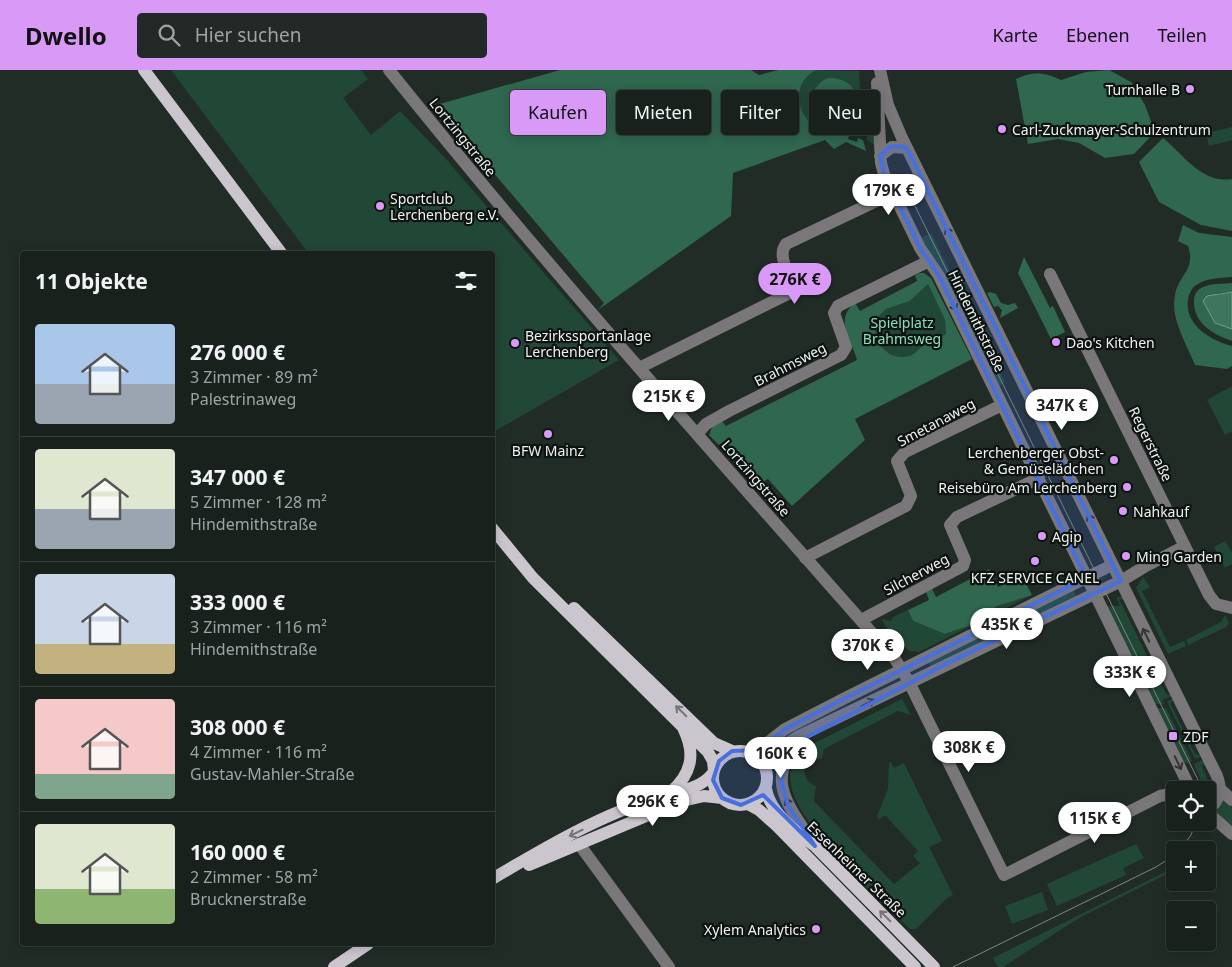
<!DOCTYPE html>
<html lang="de">
<meta charset="utf-8">
<style>
body{margin:0;font-family:"Noto Sans",sans-serif;background:#222926;color:#f1f3f6;height:100vh;display:flex;flex-direction:column;font-size:19px;white-space:nowrap}
*{box-sizing:border-box;margin:0}
p{font-size:16px;color:#9fa3a4}
.icon{flex:none;width:28px;height:28px;fill:none;stroke:currentColor;stroke-width:2;stroke-linecap:round;stroke-linejoin:round}
.map{position:relative;flex:1;overflow:hidden}
.side{position:absolute;left:20px;top:181px;width:475px;height:695px;display:flex;flex-direction:column;background:#19211d;border-radius:5px;box-shadow:0 2px 12px #0003,0 0 0 1px #373e3b}
.side>*{flex:none}
.guide{position:absolute;left:510px;top:20px;width:475px;height:45px;display:flex;gap:10px}
.tools{position:absolute;left:1166px;top:711px;display:grid;gap:10px}
.tools a{display:grid;place-items:center;width:50px;height:50px;border-radius:5px;background:#19211d;box-shadow:0 2px 12px #0003,0 0 0 1px #373e3b;font-size:25px}
.price{position:absolute;translate:-50% -42px;padding:0 11px;border-radius:18px;background:#fff;color:#222;font-size:16px;line-height:32px;filter:drop-shadow(0 1px 2px #0008)}
.price::after{content:'';position:absolute;left:50%;top:30px;width:15px;height:11px;margin-left:-8px;background:inherit;clip-path:polygon(0 0,100% 0,50% 100%)}
.price.active{background:#d99af7;color:#111}
ul{padding:0;list-style:none}
li{display:flex;align-items:center;gap:15px;height:125px;padding:0 15px}
li+li{border-top:1px solid #373e3b}
li span{display:grid;place-items:center;flex:none;width:140px;height:100px;border-radius:5px;color:#555}
li>.icon{margin-inline-start:auto}
span .icon{width:60px;height:60px;fill:#fffc;stroke-width:1}
li b{font-size:21px}
h2{display:flex;justify-content:space-between;align-items:center;height:60px;padding:0 15px;font-size:21px}
.pill{padding:0 18px;border-radius:5px;background:#19211d;box-shadow:0 2px 12px #0003,0 0 0 1px #373e3b;font-size:18px;line-height:45px}
.pill.active{background:#d99af7;color:#111}
header{display:flex;align-items:center;gap:30px;box-sizing:border-box;height:70px;padding:0 25px;background:#d99af7;color:#111}
header strong{font-size:24px}
nav{display:flex;gap:28px;margin-inline-start:auto;font-size:18px}
.search{width:350px;height:45px;background:#222926;display:flex;align-items:center;gap:12px;box-sizing:border-box;padding:0 18px;border-radius:5px;color:#9fa3a4;font-size:19px}
.map>svg:first-child{display:block}
.green{fill:#214837}
.forest{fill:#2f674f;fill-rule:evenodd}
.water{fill:#3d765d;stroke:#729c89}
.lines{fill:none;stroke-linecap:round;stroke-linejoin:round}
.minor{stroke:#7a777b;stroke-width:12}
.major{stroke:#cbc5ce;stroke-width:12}
.tram{stroke:#7e8782;stroke-width:1}
.oneway{stroke:#343636}
.oneway2{stroke:#767579}
.marked{fill:#476fdd;fill-opacity:0.2;stroke:#476fdd;stroke-width:4;stroke-linejoin:round}
.poi-dot{fill:#d99af7;stroke:#0e1311;stroke-width:2}
.labels{text-anchor:middle;dominant-baseline:central;stroke-width:4.5;stroke-linejoin:round;paint-order:stroke}
.poi-label{font-size:14px;fill:#edf4f0;stroke:#0e1311;text-anchor:start}
.street-label{font-size:14px;fill:#edf4f0;stroke:#0e1311}
.park-label{font-size:14px;fill:#89e0b8;stroke:#0e1311}
</style>
<header>
<strong>Dwello</strong>
<div class="search"><svg class="icon" aria-label="search" viewBox="0 0 24 24"><circle cx="10" cy="10" r="6"/><path d="M15 15l6 6"/></svg>Hier suchen</div>
<nav><a>Karte</a><a>Ebenen</a><a>Teilen</a></nav>
</header>
<div class="map">
<svg width="1232" height="897" viewBox="0 0 1232 897">
<rect width="100%" height="100%" fill="#212c27"/>
<path class="green" d="M171,0H361L368,9L343,28L371,65L400,41L446,89L619,290L493,362L492,184H309Z
M816,0L859,1L861,32L855,21L843,49L862,56L863,66C852,61 843,64 832,62C814,59 797,44 798,24C799,14 807,4 816,0Z
M865,26L874,45L876,76L867,70Z
M1232,57V70L1209,76L1206,63Z
M931,163L1005,312L998,316L921,168Z
M928,214L945,250L946,264C939,268 931,271 924,275C920,277 917,282 912,285C887,294 871,271 876,248L886,239L910,231Z
M1232,316V361L1225,365L1207,330Z
M1225,471L1232,483V494L1225,498L1214,477Z
M1143,507L1150,517L1142,521L1170,577L1184,571L1186,576L1168,584L1136,518Z
M1073,520L1076,526L932,599L928,591Z
M1032,525L919,582C918,582 911,581 910,581C904,578 883,556 882,549L891,551L893,547L908,540L913,551L945,564L968,556L997,536Z
M1124,526L1126,530L1119,529L1166,624L1173,625L1162,630L1164,634H1155L1106,536H1120L1117,528Z
M1225,545L1229,553L1226,557L1188,575L1186,570L1221,552Z
M1174,628L1176,632L1171,631V635L1195,684L1203,686L1195,689L1167,632Z
M902,629L911,645L898,641L824,679L822,688C819,690 815,689 811,692C799,698 805,713 816,716L814,731L894,814L920,793L913,786L918,781L885,745L879,750L877,746L888,719L889,693L890,691L894,698L904,693L942,771L929,777L953,825L947,828L916,859H910C879,828 798,757 791,715C788,700 794,688 805,678Z
M1157,638H1166L1192,691L1185,694Z
M1205,689L1208,696L1201,695L1208,710L1216,711L1214,722L1208,726V720H1205L1194,694Z
M1226,728L1232,738V760L1216,744L1221,731Z
M1136,774L1144,788L1123,798L1126,805L1057,836L1047,814Z
M1175,797L1165,805L1079,848L1003,897H998L993,888Z
M1042,822L1048,840L1012,854L1005,836Z"/>
<path class="forest" d="M560,0H751L759,5L778,0H816C791,13 795,45 818,58C828,63 839,63 850,62L848,69L857,72L858,68L863,70L866,81L846,72L834,79L825,70L733,103L731,146L598,240L604,233L436,35Z
M1109,0L1131,12L1145,35L1155,62L1134,84L1105,88L1079,73L1058,69L1028,74L1016,9C1033,1 1044,2 1061,10L1086,2Z
M828,8C858,7 861,33 862,56C847,48 826,50 814,37V20L822,11Z
M1163,68C1184,85 1202,114 1232,109V161L1201,155L1159,132L1139,92Z
M1183,155L1199,163L1232,167V207C1221,208 1207,208 1198,214C1192,217 1189,223 1188,230C1184,254 1211,271 1232,276V296L1227,299L1195,295C1186,273 1170,248 1175,225C1179,204 1196,200 1188,176L1178,171Z
M1024,187L1050,238L1053,236L1065,262L1051,269L1018,203Z
M920,203H924L931,208L972,289L855,349L865,370L792,436L768,409L763,412L725,371L719,375L709,365L712,357L721,350L726,356L857,290C851,268 834,249 855,233L860,241L917,211L915,205ZM928,214L945,250L946,264C939,268 931,271 924,275C920,277 917,282 912,285C888,294 871,271 876,249L886,239L910,231Z
M1232,213V222L1219,223L1204,231L1215,252L1232,259V271C1214,265 1193,253 1194,231C1194,226 1196,221 1201,218C1210,213 1222,214 1232,213Z
M990,222L996,224L1001,233L1008,235L1015,233L1018,238L1000,248L1002,240L998,236L994,237L987,223Z
M989,499L998,517L1022,506L1032,525L997,536L968,556L945,564L913,551L908,540L929,530L926,522L932,519L936,527Z"/>
<path class="water" d="M1232,222V259L1215,253L1203,231L1207,226Z"/>
<g class="lines">
<path class="minor" d="M389,0C551,202 724,395 895,589L909,612L1004,805L1160,726L1175,723
M880,0L888,35L902,68L1217,706C1221,717 1221,725 1214,734L1208,736
M877,13L881,93L884,104L920,178L939,206L1191,720
M880,86L892,77L907,78
M1050,204L1209,525L1216,534L1232,538
M639,298L788,224C795,207 775,188 786,174L893,123
M698,363L706,354L729,341L841,285L846,277L834,243L838,236L929,191
M805,488L906,436L911,426L897,391L905,382L1002,335
M861,550L963,496L965,490L950,455L957,447L1039,408
M803,670C761,707 790,738 814,774
M750,682L762,677L785,659L845,628L1112,495
M766,699L775,681L797,667L1121,511L1144,497L1185,476
M1220,719L1232,730
M1208,743L1232,764
M579,774L669,897"/>
<path class="major" d="M144,0L282,184
M492,458L533,508L708,682L713,691L714,701
M574,538L714,673L732,681
M713 708a27 27 0 1 1 54 0a27 27 0 1 1-54 0Z
M766,719C770,743 796,762 815,776L934,897
M671,722C691,704 696,685 684,660
M748,734L759,740L777,756L915,897
M529,795L682,731L704,726L722,728
M492,809C546,777 602,744 662,726C679,721 701,719 713,703
M334,897L368,874"/>
<path class="tram" d="M914,134L1203,720
M1180,780L1191,765L1196,752
M953,897L1156,797L1175,785"/>
</g>
<defs><path id="oneway-shaft" d="M-6 0H5M1.5-3L5.5 0L1.5 3" fill="none" stroke-width="1.6" stroke-linecap="round" stroke-linejoin="round" transform="scale(1.25)"/></defs>
<g class="oneway">
<use href="#oneway-shaft" transform="translate(949 164) rotate(-116)"/>
<use href="#oneway-shaft" transform="translate(953 234) rotate(64)"/>
<use href="#oneway-shaft" transform="translate(1091 451) rotate(-116)"/>
<use href="#oneway-shaft" transform="translate(1146 565) rotate(-116)"/>
<use href="#oneway-shaft" transform="translate(868 633) rotate(-27)"/>
<use href="#oneway-shaft" transform="translate(1178 693) rotate(64)"/>
<use href="#oneway-shaft" transform="translate(789 735) rotate(-118)"/>
</g>
<g class="oneway2">
<use href="#oneway-shaft" transform="translate(681 641) rotate(-135)"/>
<use href="#oneway-shaft" transform="translate(576 763) rotate(154)"/>
<use href="#oneway-shaft" transform="translate(885 846) rotate(-135)"/>
</g>
<path class="marked" d="M900,76L907,78L1121,511L952,591L807,667L791,681L781,709L788,735L815,776L763,725L741,735L722,728L713,710L719,691L732,681L758,680L785,659L845,628L1086,508L939,206L920,178L884,104L880,86L889,77Z"/>
<g class="poi-dot">
<circle cx="1190" cy="19" r="5"/>
<circle cx="1002" cy="59" r="5"/>
<circle cx="380" cy="136" r="5"/>
<circle cx="1056" cy="272" r="5"/>
<circle cx="515" cy="273" r="5"/>
<circle cx="548" cy="364" r="5"/>
<circle cx="1114" cy="390" r="5"/>
<circle cx="1127" cy="417" r="5"/>
<circle cx="1123" cy="441" r="5"/>
<circle cx="1042" cy="466" r="5"/>
<circle cx="1126" cy="486" r="5"/>
<circle cx="1035" cy="491" r="5"/>
<rect x="1168" y="661" width="10" height="10" rx="2.5"/>
<circle cx="816" cy="859" r="5"/>
</g>
<g class="labels">
<g class="poi-label">
<text x="1180" y="19" text-anchor="end">Turnhalle B</text>
<text x="1012" y="59">Carl-Zuckmayer-Schulzentrum</text>
<text x="390" y="128">Sportclub<tspan x="390" dy="16">Lerchenberg e.V.</tspan></text>
<text x="525" y="265">Bezirkssportanlage<tspan x="525" dy="16">Lerchenberg</tspan></text>
<text x="1066" y="272">Dao's Kitchen</text>
<text x="548" y="380" text-anchor="middle">BFW Mainz</text>
<text x="1104" y="382" text-anchor="end">Lerchenberger Obst-<tspan x="1104" dy="16">&amp; Gemüselädchen</tspan></text>
<text x="1117" y="417" text-anchor="end">Reisebüro Am Lerchenberg</text>
<text x="1133" y="441">Nahkauf</text>
<text x="1052" y="466">Agip</text>
<text x="1136" y="486">Ming Garden</text>
<text x="1035" y="507" text-anchor="middle">KFZ SERVICE CANEL</text>
<text x="1183" y="666">ZDF</text>
<text x="806" y="859" text-anchor="end">Xylem Analytics</text>
</g>
<g class="street-label">
<text transform="translate(463 67) rotate(51)">Lortzingstraße</text>
<text transform="translate(977 251) rotate(64)">Hindemithstraße</text>
<text transform="translate(790 294) rotate(-27)">Brahmsweg</text>
<text transform="translate(936 352) rotate(-28)">Smetanaweg</text>
<text transform="translate(1151 374) rotate(64)">Regerstraße</text>
<text transform="translate(756 408) rotate(49)">Lortzingstraße</text>
<text transform="translate(916 504) rotate(-28)">Silcherweg</text>
<text transform="translate(857 799) rotate(44)">Essenheimer Straße</text>
</g>
<g class="park-label">
<text x="902" y="252">Spielplatz<tspan x="902" dy="16">Brahmsweg</tspan></text>
</g>
</g>
</svg>
<div class="tools">
<a><svg class="icon" aria-label="locate" viewBox="0 0 24 24"><circle cx="12" cy="12" r="6"/><path d="M12 2v4M12 18v4M2 12h4M18 12h4"/></svg></a>
<a>+</a>
<a>−</a>
</div>
<b class="price" style="left:889px;top:146px">179K €</b>
<b class="price active" style="left:795px;top:235px">276K €</b>
<b class="price" style="left:669px;top:352px">215K €</b>
<b class="price" style="left:1062px;top:361px">347K €</b>
<b class="price" style="left:1007px;top:580px">435K €</b>
<b class="price" style="left:868px;top:601px">370K €</b>
<b class="price" style="left:1130px;top:628px">333K €</b>
<b class="price" style="left:969px;top:703px">308K €</b>
<b class="price" style="left:781px;top:709px">160K €</b>
<b class="price" style="left:653px;top:757px">296K €</b>
<b class="price" style="left:1095px;top:774px">115K €</b>
<div class="guide">
<a class="pill active">Kaufen</a>
<a class="pill">Mieten</a>
<a class="pill">Filter</a>
<a class="pill">Neu</a>
</div>
<section class="side">
<h2>11 Objekte<svg class="icon" aria-label="filters" viewBox="0 0 24 24"><path d="M4 7h16M4 17h16"/><circle cx="9" cy="7" r="2"/><circle cx="15" cy="17" r="2"/></svg></h2>
<ul>
<li><span style="background:linear-gradient(#a9c7e8 60%,#9aa5b1 0)"><svg class="icon" aria-label="home" viewBox="0 0 24 24"><path d="M3 11l9-7 9 7M6 9v11h12V9"/></svg></span><div><b>276 000 €</b><p>3 Zimmer · 89 m²</p><p>Palestrinaweg</p></div></li>
<li><span style="background:linear-gradient(#dfe7d0 60%,#9aa5b1 0)"><svg class="icon" aria-label="home" viewBox="0 0 24 24"><path d="M3 11l9-7 9 7M6 9v11h12V9"/></svg></span><div><b>347 000 €</b><p>5 Zimmer · 128 m²</p><p>Hindemithstraße</p></div></li>
<li><span style="background:linear-gradient(#c9d6e8 70%,#c2b280 0)"><svg class="icon" aria-label="home" viewBox="0 0 24 24"><path d="M3 11l9-7 9 7M6 9v11h12V9"/></svg></span><div><b>333 000 €</b><p>3 Zimmer · 116 m²</p><p>Hindemithstraße</p></div></li>
<li><span style="background:linear-gradient(#f6c9c9 75%,#7fa58c 0)"><svg class="icon" aria-label="home" viewBox="0 0 24 24"><path d="M3 11l9-7 9 7M6 9v11h12V9"/></svg></span><div><b>308 000 €</b><p>4 Zimmer · 116 m²</p><p>Gustav-Mahler-Straße</p></div></li>
<li><span style="background:linear-gradient(#dfe7d0 65%,#8fb573 0)"><svg class="icon" aria-label="home" viewBox="0 0 24 24"><path d="M3 11l9-7 9 7M6 9v11h12V9"/></svg></span><div><b>160 000 €</b><p>2 Zimmer · 58 m²</p><p>Brucknerstraße</p></div></li>
</ul>
</section>
</div>
